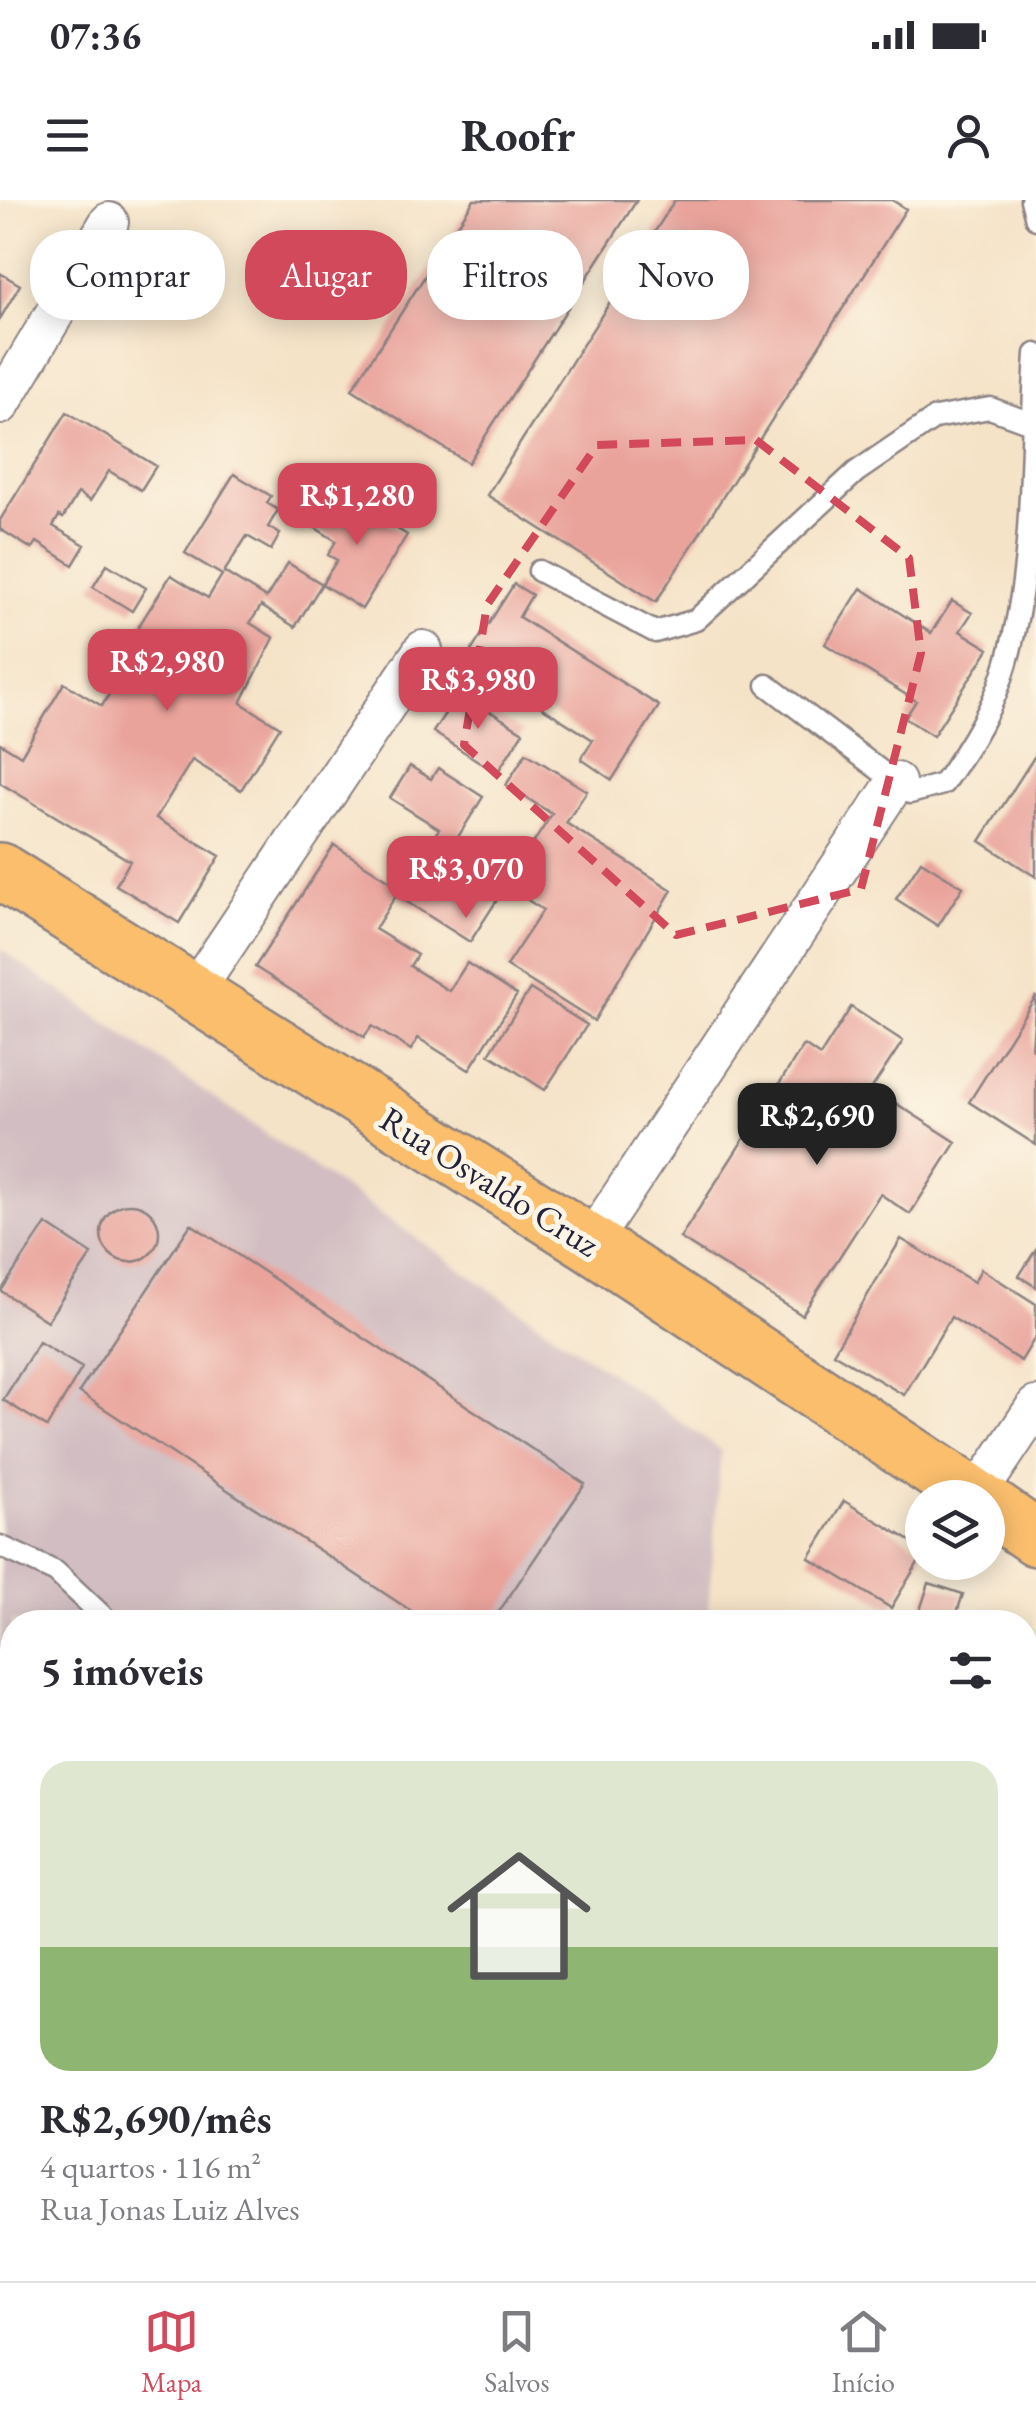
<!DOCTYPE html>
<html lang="pt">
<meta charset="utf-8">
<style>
body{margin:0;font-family:"EB Garamond",serif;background:#f2f2f3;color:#2b2b33;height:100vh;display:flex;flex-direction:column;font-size:38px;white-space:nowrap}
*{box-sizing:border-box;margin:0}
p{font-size:32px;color:#7c7c81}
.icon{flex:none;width:55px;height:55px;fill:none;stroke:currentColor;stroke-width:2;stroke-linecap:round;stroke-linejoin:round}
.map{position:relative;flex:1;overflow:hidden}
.sheet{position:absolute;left:0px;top:1410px;width:1038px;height:672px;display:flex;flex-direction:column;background:#fff;border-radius:40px 40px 0 0;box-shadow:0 5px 25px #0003}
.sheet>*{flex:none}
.banner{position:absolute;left:30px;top:30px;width:978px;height:90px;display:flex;gap:20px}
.buttons{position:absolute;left:905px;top:1280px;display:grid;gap:20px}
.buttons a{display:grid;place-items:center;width:100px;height:100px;border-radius:50%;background:#fff;box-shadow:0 5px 25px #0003;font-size:50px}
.price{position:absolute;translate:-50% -85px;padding:0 22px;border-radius:20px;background:#d1495b;color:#fff;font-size:32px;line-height:65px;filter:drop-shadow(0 2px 5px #0008)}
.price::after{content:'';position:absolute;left:50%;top:60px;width:30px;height:22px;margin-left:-15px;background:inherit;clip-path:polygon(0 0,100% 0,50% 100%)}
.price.selected{background:#222;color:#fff}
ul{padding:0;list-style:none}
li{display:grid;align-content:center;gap:20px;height:530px;padding:0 40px}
li span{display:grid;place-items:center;height:310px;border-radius:30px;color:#555}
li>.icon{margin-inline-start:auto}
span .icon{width:180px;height:180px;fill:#fffc;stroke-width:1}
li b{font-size:42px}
h2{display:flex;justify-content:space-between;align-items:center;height:120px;padding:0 40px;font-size:42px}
.chip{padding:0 35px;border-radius:40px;background:#fff;box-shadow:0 5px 25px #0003;font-size:35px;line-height:90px}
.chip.selected{background:#d1495b;color:#fff}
.status{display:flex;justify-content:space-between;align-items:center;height:70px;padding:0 50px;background:#fff;direction:ltr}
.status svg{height:28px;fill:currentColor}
header{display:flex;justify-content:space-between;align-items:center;height:130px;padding:0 40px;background:#fff;font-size:45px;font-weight:700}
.tab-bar{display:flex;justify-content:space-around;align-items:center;height:140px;border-top:2px solid #e1e1e2;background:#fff;font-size:28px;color:#7c7c81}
.tab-bar a{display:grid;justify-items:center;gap:5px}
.tab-bar .selected{color:#d1495b}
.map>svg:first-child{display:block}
.industrial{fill:#d2bec2}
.building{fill:#e9a39b}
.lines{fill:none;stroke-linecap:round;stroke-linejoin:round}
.service-casing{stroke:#8c8282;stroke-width:25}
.minor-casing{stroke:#8c8282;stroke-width:42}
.trunk-casing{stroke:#8c8282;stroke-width:60}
.service{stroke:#fff;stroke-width:20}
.minor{stroke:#fff;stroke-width:38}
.trunk{stroke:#fabe6d;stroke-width:55}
.marked{fill:none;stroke:#d1495b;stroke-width:8;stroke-dasharray:20 12;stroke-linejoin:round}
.labels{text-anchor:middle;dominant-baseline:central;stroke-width:10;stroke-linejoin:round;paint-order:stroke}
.street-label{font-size:35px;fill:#22223b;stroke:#fcf5e5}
</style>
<div class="status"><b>07:36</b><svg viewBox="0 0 49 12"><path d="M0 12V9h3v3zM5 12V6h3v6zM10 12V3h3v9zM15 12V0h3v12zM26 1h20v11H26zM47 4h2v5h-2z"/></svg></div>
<header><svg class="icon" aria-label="menu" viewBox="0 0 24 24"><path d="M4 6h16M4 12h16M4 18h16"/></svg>Roofr<svg class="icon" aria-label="person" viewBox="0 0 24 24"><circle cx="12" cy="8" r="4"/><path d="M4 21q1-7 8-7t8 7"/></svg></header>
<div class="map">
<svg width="1036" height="2081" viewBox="0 0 1036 2081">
<rect width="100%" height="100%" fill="#fcf5e5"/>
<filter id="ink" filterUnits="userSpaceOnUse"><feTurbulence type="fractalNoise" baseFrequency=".01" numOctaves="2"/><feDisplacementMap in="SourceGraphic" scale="20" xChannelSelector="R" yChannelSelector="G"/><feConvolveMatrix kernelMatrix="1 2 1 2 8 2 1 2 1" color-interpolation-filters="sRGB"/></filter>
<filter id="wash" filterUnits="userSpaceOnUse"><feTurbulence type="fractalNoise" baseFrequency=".0048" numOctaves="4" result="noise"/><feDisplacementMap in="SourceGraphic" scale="40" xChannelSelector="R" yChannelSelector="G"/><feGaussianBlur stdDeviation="2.25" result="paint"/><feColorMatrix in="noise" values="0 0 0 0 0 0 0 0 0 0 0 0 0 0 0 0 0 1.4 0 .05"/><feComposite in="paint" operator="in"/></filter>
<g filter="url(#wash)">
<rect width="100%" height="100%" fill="#f5e3c8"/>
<path class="industrial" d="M0,749L721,1250L707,1422H12V1661L0,1657Z"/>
<g id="blocks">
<path class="building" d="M474,0H637L468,263L352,189Z
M675,0H892L906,9L656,402L487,295Z
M0,73L20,85L0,119Z
M67,212L156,266L141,290L109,271L90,301L78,293L63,318L59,316L53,326L85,345L73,365L37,342L32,349L0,329V320Z
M234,274L271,296L267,303L278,310L268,327L280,334L271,350L247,336L224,372L266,398L288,363L322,384L295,427L261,406L250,423L274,438L241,503L280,527L241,590L192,560L156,618L220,656L179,723L116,685L130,661L0,583V543L21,556L64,483L102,506L140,443L135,432L171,375L208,398L222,375L185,353Z
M336,291L407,335L362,409L322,384L337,360L328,355L336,341L314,327Z
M107,364L146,388L132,411L93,387Z
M514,384L532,395L519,417L659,506L612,580L581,559L593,540L466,459Z
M861,388L931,433L952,401L972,413L960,431L989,449L933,536L905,518L916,501L825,444Z
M459,492L523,532L497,573L433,532Z
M526,553L587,591L566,623L672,690L594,821L506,766L543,710L506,686L470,742L396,695L375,729L417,755L410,766L449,791L467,763L517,795L469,870L418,838L411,850L372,826L364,837L255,767L334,645L401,688L439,629L390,598L410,566L431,579L438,568L483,597L456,640L512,676L552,614L506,585Z
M1036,554V677L980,641Z
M921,661L963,687L938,726L896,699Z
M530,789L587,825L545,890L489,854Z
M1036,796L1032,848L1036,851V945L969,902Z
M851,807L903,841L872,888L956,942L910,1014L880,994L802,1115L680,1038L804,845L820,856Z
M101 1033a29 29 0 1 1 58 0a29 29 0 1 1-58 0Z
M46,1024L92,1054L47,1121L1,1091Z
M191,1024L585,1284L492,1422H428L79,1192Z
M901,1039L974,1082L981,1069L1036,1104V1136L1021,1161L951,1117L904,1195L833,1153Z
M1036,1049V1087L1019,1076Z
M39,1142L82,1168L47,1227L3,1200Z
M844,1301L922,1348V1356L891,1408L809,1358Z
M929,1383L963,1394L954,1422H916Z
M1025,1471L1036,1476V1609L1026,1639Z
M1025,1680L1036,1687V1762L1025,1755Z
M74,2070H182L183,2081H155L154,2075L76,2081Z
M590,2070H642L644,2081H592Z
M726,2070H781L782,2081H727Z
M783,2070H836V2072L784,2080Z
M894,2070H950L952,2081H896Z"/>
</g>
</g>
<g filter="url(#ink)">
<use href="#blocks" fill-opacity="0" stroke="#8c8282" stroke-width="2.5"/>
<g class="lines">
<g class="service-casing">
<path id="service" d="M1031,0L1036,19
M539,371L655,432L696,420L856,272L935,218L990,208L1031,223
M767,485L910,593L943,584C969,547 995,506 1007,462C1035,363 1029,256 1036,154
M0,1346L56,1372L109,1422"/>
</g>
<g class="minor-casing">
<path id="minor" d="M0,205L109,22
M192,795L423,450
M590,1043L896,582
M976,1296L1036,1206
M0,1705L12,1708
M0,1948L12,1998
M1025,2039L1036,2042
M30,2070L33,2081
M362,2070L364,2081
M693,2070L695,2081
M1018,2070L1020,2081"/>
</g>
<g class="trunk-casing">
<path id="trunk" d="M0,671L590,1043L977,1298
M988,1305L1036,1338"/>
</g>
<use href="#service" class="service"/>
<use href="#minor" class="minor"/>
<use href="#trunk" class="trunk"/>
</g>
</g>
<path class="marked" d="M756,240L909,358L921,453L861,689L676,735L464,545L487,405L597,245Z"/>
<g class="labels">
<g class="street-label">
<text transform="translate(490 981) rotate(32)">Rua Osvaldo Cruz</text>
</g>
</g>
</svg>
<div class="buttons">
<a><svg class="icon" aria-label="layers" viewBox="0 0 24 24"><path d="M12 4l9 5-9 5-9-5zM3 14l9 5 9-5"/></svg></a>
</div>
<b class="price" style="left:357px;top:348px">R$1,280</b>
<b class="price" style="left:167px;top:514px">R$2,980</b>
<b class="price" style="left:478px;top:532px">R$3,980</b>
<b class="price" style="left:466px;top:721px">R$3,070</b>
<b class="price selected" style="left:817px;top:968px">R$2,690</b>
<div class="banner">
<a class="chip">Comprar</a>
<a class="chip selected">Alugar</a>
<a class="chip">Filtros</a>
<a class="chip">Novo</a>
</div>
<section class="sheet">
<h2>5 imóveis<svg class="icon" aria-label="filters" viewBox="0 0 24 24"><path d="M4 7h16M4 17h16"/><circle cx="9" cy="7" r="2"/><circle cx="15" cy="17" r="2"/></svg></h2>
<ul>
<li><span style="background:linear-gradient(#dfe7d0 60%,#8fb573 0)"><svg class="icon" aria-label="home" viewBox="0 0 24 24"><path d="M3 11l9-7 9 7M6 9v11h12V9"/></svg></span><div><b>R$2,690/mês</b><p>4 quartos · 116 m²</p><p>Rua Jonas Luiz Alves</p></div></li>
</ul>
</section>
</div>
<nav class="tab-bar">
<a class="selected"><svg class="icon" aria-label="map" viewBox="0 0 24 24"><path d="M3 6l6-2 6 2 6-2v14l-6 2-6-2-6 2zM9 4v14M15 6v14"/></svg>Mapa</a>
<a><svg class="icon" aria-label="saved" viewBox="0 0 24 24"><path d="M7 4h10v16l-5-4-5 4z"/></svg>Salvos</a>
<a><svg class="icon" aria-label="home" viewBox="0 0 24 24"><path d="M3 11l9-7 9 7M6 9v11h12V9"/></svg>Início</a>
</nav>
